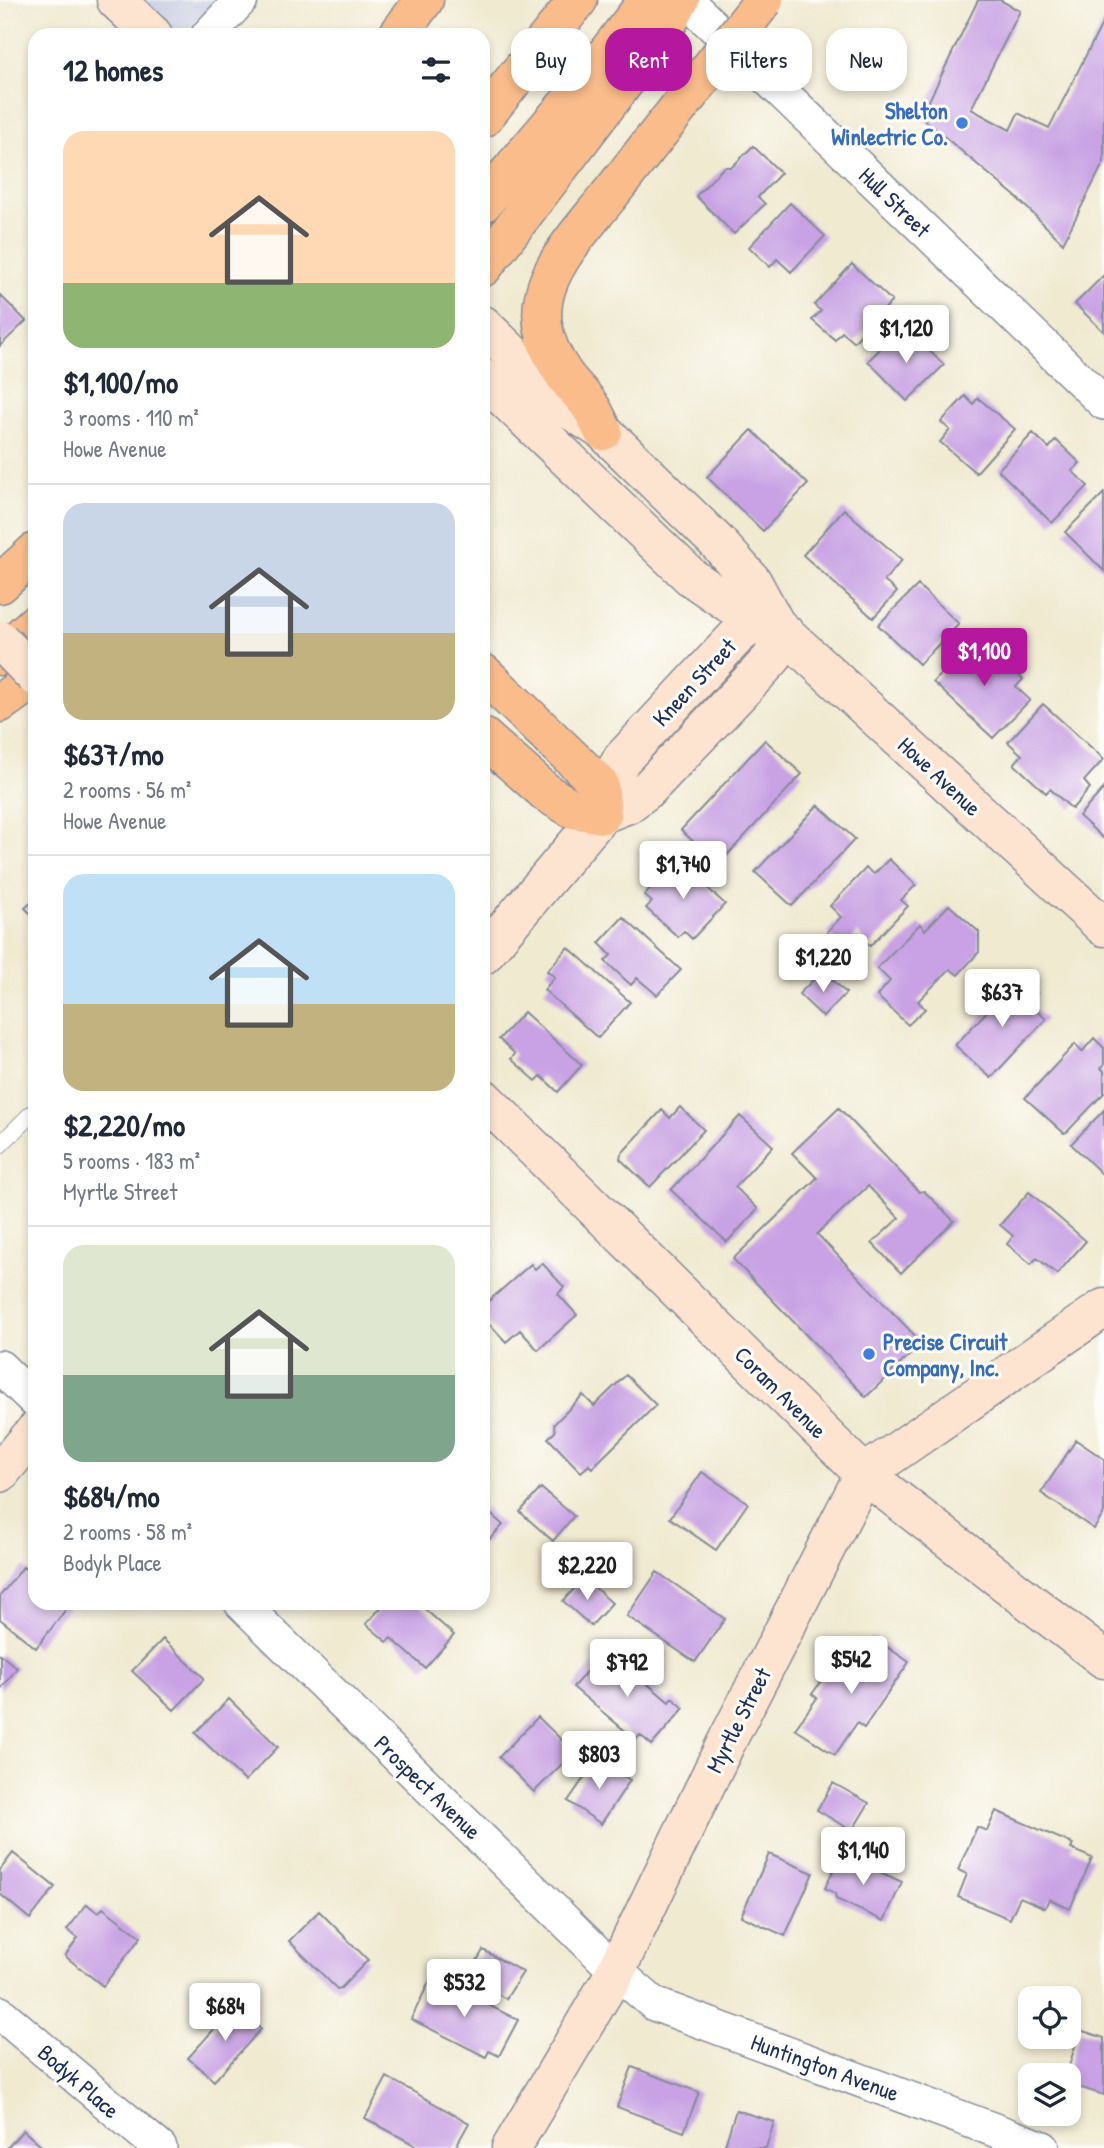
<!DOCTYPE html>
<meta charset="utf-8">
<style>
body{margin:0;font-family:"Patrick Hand",sans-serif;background:#f6f6f7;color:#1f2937;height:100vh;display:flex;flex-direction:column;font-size:26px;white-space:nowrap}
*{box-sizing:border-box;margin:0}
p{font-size:23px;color:#747a83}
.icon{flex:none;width:38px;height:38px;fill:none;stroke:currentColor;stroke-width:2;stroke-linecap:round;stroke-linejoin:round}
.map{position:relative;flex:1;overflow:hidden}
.sheet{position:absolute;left:28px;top:28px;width:462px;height:1582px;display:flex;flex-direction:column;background:#fff;border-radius:21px;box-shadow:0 4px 10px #0003}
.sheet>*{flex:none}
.banner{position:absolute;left:511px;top:28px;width:486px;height:63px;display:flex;gap:14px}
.buttons{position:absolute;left:1018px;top:1986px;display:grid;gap:14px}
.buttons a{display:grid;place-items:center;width:63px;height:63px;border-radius:14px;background:#fff;box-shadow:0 4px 10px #0003;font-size:35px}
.price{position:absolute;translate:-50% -60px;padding:0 16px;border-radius:7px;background:#fff;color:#222;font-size:23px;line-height:46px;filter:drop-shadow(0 2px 4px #0008)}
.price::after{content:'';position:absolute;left:50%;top:42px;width:21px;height:16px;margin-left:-10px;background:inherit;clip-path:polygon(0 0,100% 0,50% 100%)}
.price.on{background:#b5179e;color:#fff}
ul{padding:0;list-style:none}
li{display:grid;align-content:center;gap:14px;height:371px;padding:0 35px}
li+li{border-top:2px solid #e0e1e3}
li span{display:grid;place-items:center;height:217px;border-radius:21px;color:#555}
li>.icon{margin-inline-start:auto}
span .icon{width:126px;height:126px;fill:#fffc;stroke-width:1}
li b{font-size:30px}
h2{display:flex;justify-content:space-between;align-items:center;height:84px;padding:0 35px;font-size:30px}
.chip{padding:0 24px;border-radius:21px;background:#fff;box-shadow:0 4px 10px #0003;font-size:24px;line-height:63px}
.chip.on{background:#b5179e;color:#fff}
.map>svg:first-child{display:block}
.industrial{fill:#bac4de}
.building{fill:#c8a2e4}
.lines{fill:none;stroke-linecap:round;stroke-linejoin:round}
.lane-casing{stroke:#868c98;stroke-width:18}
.street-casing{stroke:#868c98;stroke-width:36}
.secondary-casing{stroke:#868c98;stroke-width:41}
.highway-casing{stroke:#868c98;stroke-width:41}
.lane{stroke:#fff;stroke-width:16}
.street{stroke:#fff;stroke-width:33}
.secondary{stroke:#fde4d1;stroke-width:38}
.highway{stroke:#fabc8b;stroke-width:38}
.secondary-bridge-casing{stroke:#868c98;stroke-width:41;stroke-linecap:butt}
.highway-bridge-casing{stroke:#868c98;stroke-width:41;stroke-linecap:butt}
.secondary-bridge{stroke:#fde4d1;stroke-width:38}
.highway-bridge{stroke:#fabc8b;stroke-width:38}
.shop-dot{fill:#3f7fe0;stroke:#fdfcf7;stroke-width:2.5}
.labels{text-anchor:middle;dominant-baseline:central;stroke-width:6;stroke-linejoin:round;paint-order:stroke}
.shop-label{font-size:23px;font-weight:bold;fill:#366cbe;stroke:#fdfcf7;text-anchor:end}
.street-label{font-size:23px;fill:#1b2f5e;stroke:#fdfcf7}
</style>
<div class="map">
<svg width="1104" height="2148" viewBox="0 0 1104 2148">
<rect width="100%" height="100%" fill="#fdfcf7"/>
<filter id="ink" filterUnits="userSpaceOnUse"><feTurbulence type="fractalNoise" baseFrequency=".0143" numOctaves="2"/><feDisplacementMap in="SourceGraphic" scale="14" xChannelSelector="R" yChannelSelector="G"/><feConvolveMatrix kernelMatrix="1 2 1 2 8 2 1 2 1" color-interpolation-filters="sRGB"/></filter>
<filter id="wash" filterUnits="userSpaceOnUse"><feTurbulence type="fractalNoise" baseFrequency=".00686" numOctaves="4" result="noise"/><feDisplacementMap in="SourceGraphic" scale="28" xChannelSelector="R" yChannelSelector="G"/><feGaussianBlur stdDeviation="1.57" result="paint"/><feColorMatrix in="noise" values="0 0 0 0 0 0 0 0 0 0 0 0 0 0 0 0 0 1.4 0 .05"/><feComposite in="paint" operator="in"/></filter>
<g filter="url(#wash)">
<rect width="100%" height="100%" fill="#f0ead1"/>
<path class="industrial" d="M116,0H241L208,35H153Z"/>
<g id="blocks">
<path class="building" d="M978,0H1000L1020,11L971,109L1010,130L1018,113L1049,128L1104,20V162L1063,243L1015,196L921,117Z
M753,146L781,173L758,197L765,204L734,234L696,196L724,167H732Z
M790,203L825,236L791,272L777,259L770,267L749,247Z
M852,264L892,301L854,342L842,332L835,340L812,320L821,311L814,305Z
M1104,275V332L1075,304Z
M0,295L26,321L0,346Z
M911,332L944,365L907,401L868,361L894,335L901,342Z
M965,396L973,404L978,398L1015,429L976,473L940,442L950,430L941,422Z
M752,430L808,484L763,531L707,477Z
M1033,433L1049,448L1056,440L1080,463L1072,471L1088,486L1052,523L998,470Z
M1104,493V571L1065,532Z
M844,509L902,560L884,581L897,592L873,618L803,555Z
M918,585L959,624L919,664L878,625Z
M969,644L981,655L989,647L1023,679L1016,687L1030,700L993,738L933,682Z
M1043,704L1104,759L1084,781L1090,788L1072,809L1050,789L1046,793L1014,764L1022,755L1008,742Z
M765,740L802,774L718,865L681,830Z
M1104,788V839L1079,816Z
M818,805L855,839L792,906L755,872Z
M889,859L916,885L901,900L908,906L870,946L858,933L844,948L827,932L841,917L830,906L866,868L874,874Z
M677,860L725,904L692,939L684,931L678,937L646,908L652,902L644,895Z
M35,899V918L25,908Z
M949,905L979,932V952L958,975L950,969L918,1001L925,1009L908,1025L877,996L890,981L877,968L920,924L925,930Z
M623,917L681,970L657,995L637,978L631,985L605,961L611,955L599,943Z
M568,947L630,1002L598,1038L544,990L555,977L547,971Z
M823,970L846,993L823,1017L799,994Z
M1020,977L1037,993L1028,1003L1046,1019L991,1078L955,1045Z
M524,1012L582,1065L558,1092L541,1076L536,1081L511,1059L515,1054L499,1039Z
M1094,1038L1104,1048V1065L1101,1068L1104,1071V1093L1067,1132L1064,1133L1025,1098L1075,1044L1082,1052Z
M680,1107L704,1130L650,1187L620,1159L621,1154L662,1110L670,1118Z
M839,1108L919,1192L924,1191L954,1221L901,1273L872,1243L899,1218L868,1186L817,1234L922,1343L866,1397L733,1259L817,1178L792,1153Z
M1104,1110V1176L1071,1144Z
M740,1116L773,1146L735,1187L758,1209L727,1242L671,1190Z
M1029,1192L1086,1241L1057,1274L1037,1258L1031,1264L1007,1244L1013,1236L1000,1225Z
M542,1263L564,1287L558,1294L577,1315L538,1350L520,1330L506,1342L483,1317V1306L531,1264L535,1269Z
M626,1375L656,1405L592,1468L589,1465L581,1472L548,1438L555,1432L554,1424L583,1395L594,1406Z
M1076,1440L1104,1459V1513L1094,1529L1041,1493Z
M702,1472L748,1503L716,1550L670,1518Z
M541,1488L574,1516L553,1541L520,1512Z
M483,1507L503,1525L483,1546Z
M23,1567L35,1576V1603H71L36,1648L0,1619V1596Z
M657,1572L725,1619L695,1662L627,1616Z
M584,1578L612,1603L591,1626L563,1601Z
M385,1603H418L454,1635L425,1668L391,1638L387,1642L366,1624Z
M874,1638L909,1662L864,1728L857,1723L835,1755L795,1729L817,1698L812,1694L828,1672L834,1676L847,1657L856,1663Z
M163,1639L203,1677V1680L174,1710L132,1671Z
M606,1649L669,1702L672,1698L684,1708L652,1745L640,1735L636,1740L573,1687Z
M0,1654L17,1668L0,1690Z
M229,1699L278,1747L245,1781L195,1733Z
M538,1717L574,1752L534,1792L499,1757Z
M597,1759L630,1780L601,1824L568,1801Z
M833,1783L869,1803L852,1831L817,1810Z
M996,1811L1073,1844L1071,1849L1092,1858L1070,1909L1049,1899L1045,1908L1020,1897L1010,1919L958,1897L967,1874L958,1870L977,1827L987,1831Z
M13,1853L55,1887L30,1919L0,1894V1870Z
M769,1854L813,1873L785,1936L741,1916Z
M841,1854L902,1882L884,1921L836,1899L835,1893L825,1888Z
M87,1904L98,1913L103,1908L141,1937L103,1986L65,1956L78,1938L67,1930Z
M319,1911L368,1960L341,1988L337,1989L289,1941Z
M483,1950L523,1972L506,1999L468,1977Z
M432,1976L518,2020L499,2056L489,2051L486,2057L411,2019Z
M235,2006L261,2029L214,2081L188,2058Z
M1080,2030L1104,2038V2095L1069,2084V2076H1066Z
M632,2067L699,2092L684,2132L617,2107Z
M387,2077L469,2123L455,2148H420L365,2118Z
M736,2110L774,2122L766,2148H724Z
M23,2130L43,2148H7Z"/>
</g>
</g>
<g filter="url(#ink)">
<use href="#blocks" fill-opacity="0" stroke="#868c98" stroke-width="2"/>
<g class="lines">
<g class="lane-casing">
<path id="lane" d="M0,1145L31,1114L35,1113"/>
</g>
<g class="street-casing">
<path id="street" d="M686,0L1104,403
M208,35L241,0
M0,1367L35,1401
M241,1603L616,1971L654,2004L1043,2148
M0,2013L160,2148"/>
</g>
<g class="secondary-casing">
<path id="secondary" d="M116,0L153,35
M483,325L569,409L603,431L718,543L752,581L776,625L778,642L772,658L745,687L648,789L628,804L602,814
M483,378L691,577L730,604L776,625L1104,927
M483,955L602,814L609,782L622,759L737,636L753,623L776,625
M483,1098L864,1474L1104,1659
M0,1473L35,1431
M511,2148L616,1971L726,1743L864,1474L1104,1308"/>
</g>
<g class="highway-casing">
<path id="highway" d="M398,35L424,0
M483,118L578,0
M483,203L571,100L648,0
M483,267L664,30L680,0
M603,431C598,421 594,410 587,402C580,392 570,384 563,373C513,300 563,253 608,197
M0,584L35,552
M0,656L35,624
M483,673L599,784L602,814L573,809L548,794L483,737
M0,703L35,678"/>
</g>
<use href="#lane" class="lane"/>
<use href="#street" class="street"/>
<use href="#secondary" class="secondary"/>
<use href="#highway" class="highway"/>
<g class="secondary-bridge-casing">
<path id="secondary-bridge" d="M0,640L35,676"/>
</g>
<g class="highway-bridge-casing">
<path id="highway-bridge" d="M608,197L764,0"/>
</g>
<use href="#secondary-bridge" class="secondary-bridge"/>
<use href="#highway-bridge" class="highway-bridge"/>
</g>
</g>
<g class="shop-dot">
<circle cx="962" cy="123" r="7"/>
<circle cx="869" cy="1354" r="7"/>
</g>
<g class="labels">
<g class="shop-label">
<text x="948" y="110">Shelton<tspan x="948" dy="26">Winlectric Co.</tspan></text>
<text x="883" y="1341" text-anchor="start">Precise Circuit<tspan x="883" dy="26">Company, Inc.</tspan></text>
</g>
<g class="street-label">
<text transform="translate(895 202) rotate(44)">Hull Street</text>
<text transform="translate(694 682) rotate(-47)">Kneen Street</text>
<text transform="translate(940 776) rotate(43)">Howe Avenue</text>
<text transform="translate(781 1392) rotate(45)">Coram Avenue</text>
<text transform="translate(738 1720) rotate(-63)">Myrtle Street</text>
<text transform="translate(428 1787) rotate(44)">Prospect Avenue</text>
<text transform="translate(825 2067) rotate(20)">Huntington Avenue</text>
<text transform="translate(79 2081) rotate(41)">Bodyk Place</text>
</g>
</g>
</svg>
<div class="buttons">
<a><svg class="icon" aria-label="locate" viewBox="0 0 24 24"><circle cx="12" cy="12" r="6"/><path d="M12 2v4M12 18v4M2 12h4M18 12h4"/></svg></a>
<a><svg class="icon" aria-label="layers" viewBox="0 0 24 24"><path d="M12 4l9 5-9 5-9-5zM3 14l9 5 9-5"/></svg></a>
</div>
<b class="price" style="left:906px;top:365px">$1,120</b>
<b class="price on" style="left:984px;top:688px">$1,100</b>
<b class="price" style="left:683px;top:901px">$1,740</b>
<b class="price" style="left:823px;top:994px">$1,220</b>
<b class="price" style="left:1002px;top:1029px">$637</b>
<b class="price" style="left:587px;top:1602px">$2,220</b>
<b class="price" style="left:851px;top:1696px">$542</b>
<b class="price" style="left:627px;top:1699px">$792</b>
<b class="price" style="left:599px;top:1791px">$803</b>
<b class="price" style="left:863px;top:1887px">$1,140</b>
<b class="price" style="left:464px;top:2019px">$532</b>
<b class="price" style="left:225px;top:2043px">$684</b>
<div class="banner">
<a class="chip">Buy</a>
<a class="chip on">Rent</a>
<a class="chip">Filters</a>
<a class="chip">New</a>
</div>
<section class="sheet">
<h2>12 homes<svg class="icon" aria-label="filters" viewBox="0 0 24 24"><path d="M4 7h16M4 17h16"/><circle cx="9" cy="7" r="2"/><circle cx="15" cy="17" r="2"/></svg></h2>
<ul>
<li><span style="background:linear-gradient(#ffd9b3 70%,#8fb573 0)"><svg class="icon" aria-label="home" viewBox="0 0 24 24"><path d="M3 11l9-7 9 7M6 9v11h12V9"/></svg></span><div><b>$1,100/mo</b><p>3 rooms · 110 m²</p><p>Howe Avenue</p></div></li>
<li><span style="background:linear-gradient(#c9d6e8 60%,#c2b280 0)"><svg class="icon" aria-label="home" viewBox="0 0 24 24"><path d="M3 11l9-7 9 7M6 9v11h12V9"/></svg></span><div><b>$637/mo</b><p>2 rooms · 56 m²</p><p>Howe Avenue</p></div></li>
<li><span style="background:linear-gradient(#bfe0f5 60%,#c2b280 0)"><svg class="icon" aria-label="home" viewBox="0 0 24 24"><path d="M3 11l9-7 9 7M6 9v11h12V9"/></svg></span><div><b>$2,220/mo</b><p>5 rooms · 183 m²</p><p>Myrtle Street</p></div></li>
<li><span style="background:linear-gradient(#dfe7d0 60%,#7fa58c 0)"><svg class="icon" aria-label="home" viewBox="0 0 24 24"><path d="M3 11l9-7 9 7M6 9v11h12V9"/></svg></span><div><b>$684/mo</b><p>2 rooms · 58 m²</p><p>Bodyk Place</p></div></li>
</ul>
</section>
</div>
